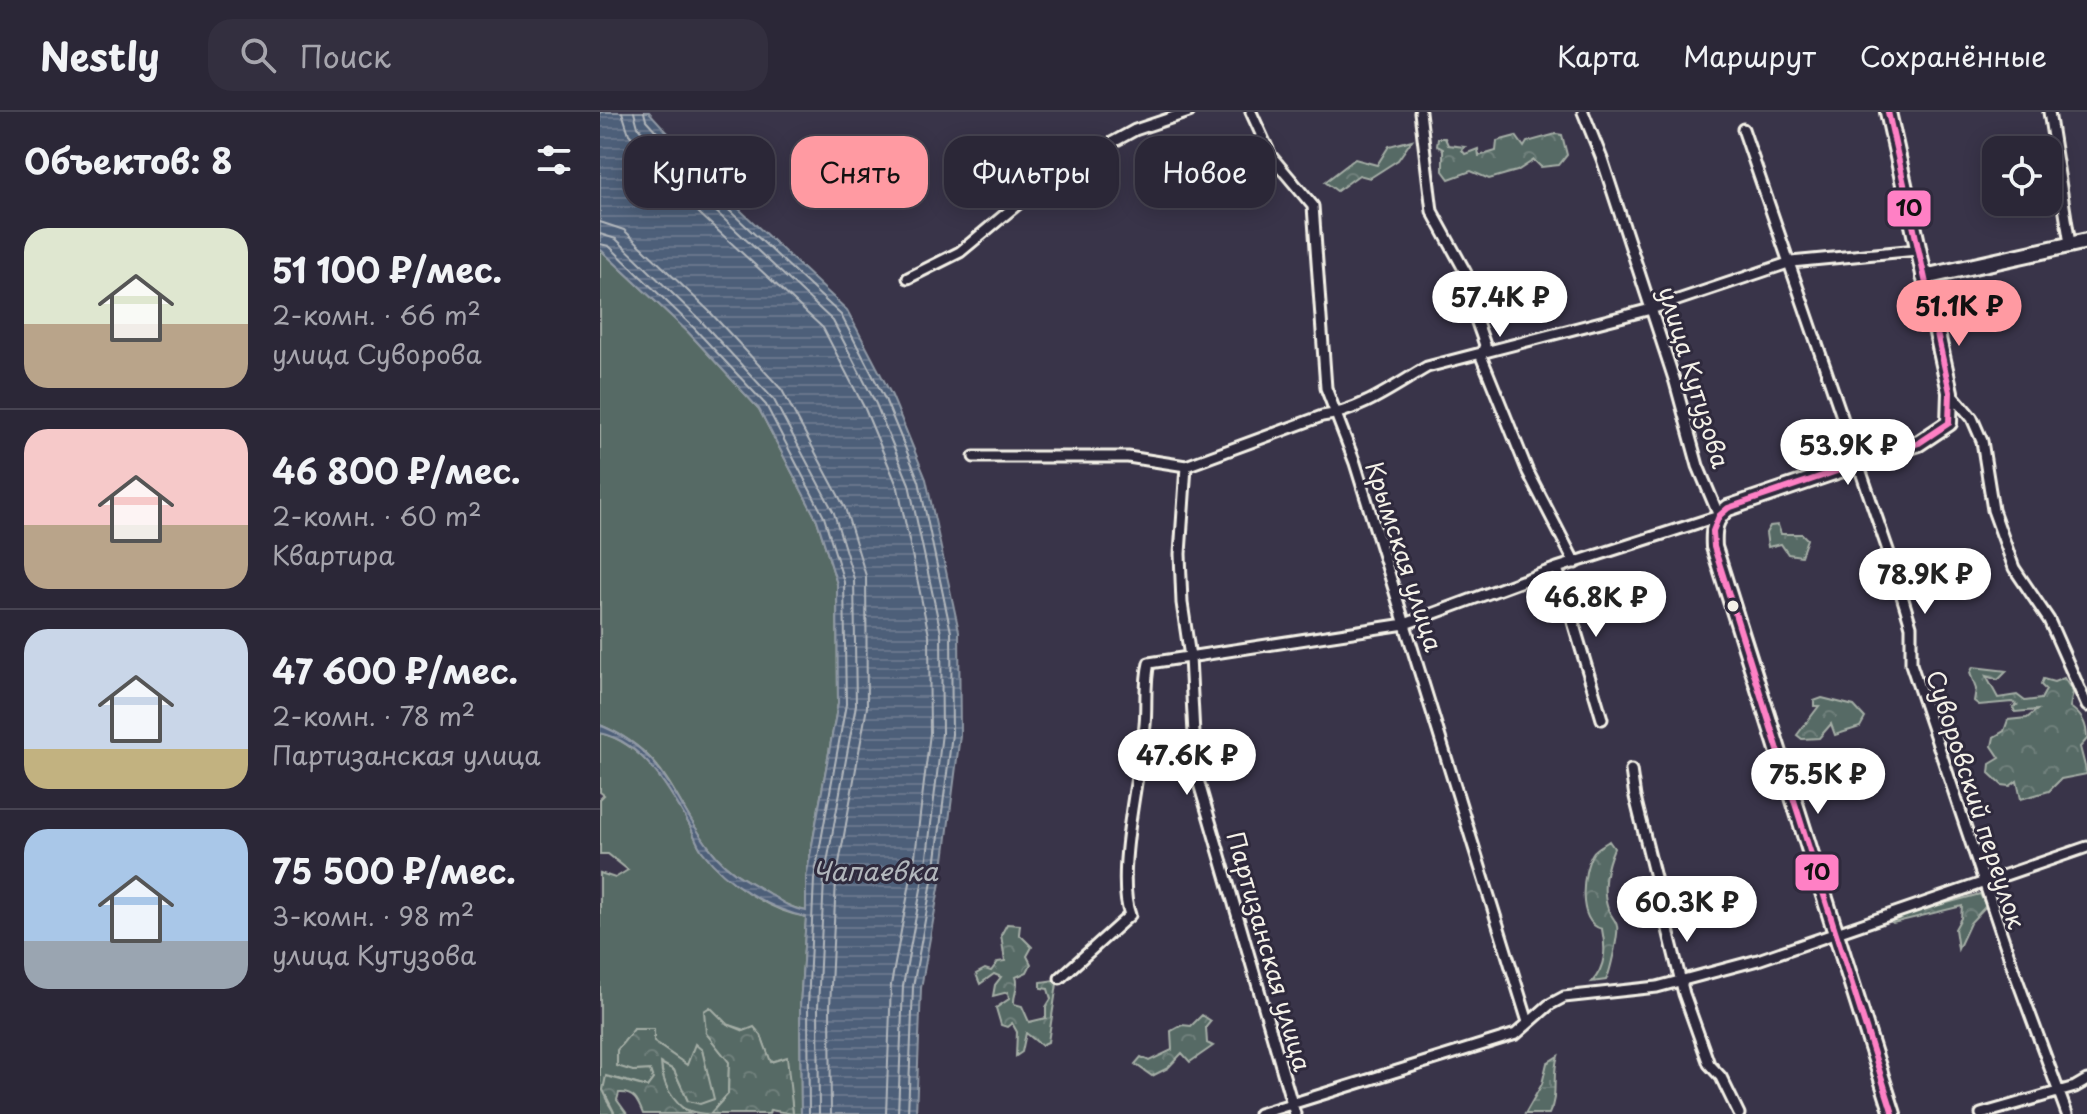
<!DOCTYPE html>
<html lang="ru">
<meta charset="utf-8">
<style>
body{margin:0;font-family:"Playpen Sans",sans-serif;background:#332f3f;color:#f1f3f6;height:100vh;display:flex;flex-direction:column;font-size:30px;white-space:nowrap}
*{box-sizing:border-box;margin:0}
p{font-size:26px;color:#a6a5ad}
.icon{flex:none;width:44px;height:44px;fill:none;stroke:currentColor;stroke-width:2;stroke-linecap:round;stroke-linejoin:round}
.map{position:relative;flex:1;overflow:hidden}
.sheet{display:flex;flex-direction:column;background:#2b2737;width:600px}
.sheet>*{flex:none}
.top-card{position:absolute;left:24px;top:24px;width:760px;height:72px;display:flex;gap:16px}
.fabs{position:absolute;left:1382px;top:24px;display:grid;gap:16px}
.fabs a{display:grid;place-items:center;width:80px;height:80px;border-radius:16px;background:#2b2737;box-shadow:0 4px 20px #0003,0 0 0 2px #474452;font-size:40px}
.price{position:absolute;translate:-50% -68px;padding:0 18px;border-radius:28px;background:#fff;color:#222;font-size:26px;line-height:52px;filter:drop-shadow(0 2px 4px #0008)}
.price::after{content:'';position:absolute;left:50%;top:48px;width:24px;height:18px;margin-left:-12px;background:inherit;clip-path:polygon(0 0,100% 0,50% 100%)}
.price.on{background:#ff9aa2;color:#111}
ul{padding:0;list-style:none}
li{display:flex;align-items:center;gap:24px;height:200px;padding:0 24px}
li+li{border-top:2px solid #474452}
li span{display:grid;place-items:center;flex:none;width:224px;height:160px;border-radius:24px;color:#555}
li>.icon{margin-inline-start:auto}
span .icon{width:96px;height:96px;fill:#fffc;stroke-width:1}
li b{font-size:34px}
h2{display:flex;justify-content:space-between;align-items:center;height:96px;padding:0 24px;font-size:34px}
.pill{padding:0 28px;border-radius:24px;background:#2b2737;box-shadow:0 4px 20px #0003,0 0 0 2px #474452;font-size:28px;line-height:72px}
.pill.on{background:#ff9aa2;color:#111}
header{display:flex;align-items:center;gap:48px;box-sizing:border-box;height:112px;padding:0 40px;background:#2b2737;border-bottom:2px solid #474452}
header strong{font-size:38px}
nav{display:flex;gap:44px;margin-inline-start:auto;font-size:28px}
.search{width:560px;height:72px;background:#332f3f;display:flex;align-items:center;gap:20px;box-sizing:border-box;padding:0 28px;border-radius:24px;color:#a6a5ad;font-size:30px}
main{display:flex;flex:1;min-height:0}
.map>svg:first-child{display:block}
.green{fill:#566a65;stroke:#a5aea6;stroke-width:2}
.forest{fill:url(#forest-crowns);stroke:#a5aea6;stroke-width:2}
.wetland{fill:url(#wetland-marsh);stroke:#a5aea6;stroke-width:2}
.water{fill:url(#water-rules);stroke:#9099a5;stroke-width:2}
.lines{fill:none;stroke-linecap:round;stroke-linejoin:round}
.shore{stroke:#b2b7bc;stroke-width:2}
.street-casing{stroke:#f4f1e8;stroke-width:15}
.secondary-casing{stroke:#f4f1e8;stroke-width:20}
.street{stroke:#2f2a3d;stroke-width:9}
.secondary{stroke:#2f2a3d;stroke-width:14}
.bus-1-casing{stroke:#2f2a3d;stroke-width:12}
.bus-1{stroke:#ff80c5;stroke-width:6}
.bus-dot{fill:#f4f1e8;stroke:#2f2a3d;stroke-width:3}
.labels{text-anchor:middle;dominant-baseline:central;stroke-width:6;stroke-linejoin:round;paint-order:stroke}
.street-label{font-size:24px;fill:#f4f1e8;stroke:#2f2a3d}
.water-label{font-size:26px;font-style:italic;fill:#b2b7bc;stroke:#2f2a3d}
.line-badge{stroke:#2f2a3d;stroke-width:3}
.pale-badge-label{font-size:22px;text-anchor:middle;font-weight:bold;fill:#111}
</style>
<header>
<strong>Nestly</strong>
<div class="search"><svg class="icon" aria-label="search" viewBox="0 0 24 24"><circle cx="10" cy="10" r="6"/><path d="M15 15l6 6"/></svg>Поиск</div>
<nav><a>Карта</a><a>Маршрут</a><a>Сохранённые</a></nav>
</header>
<main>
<section class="sheet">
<h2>Объектов: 8<svg class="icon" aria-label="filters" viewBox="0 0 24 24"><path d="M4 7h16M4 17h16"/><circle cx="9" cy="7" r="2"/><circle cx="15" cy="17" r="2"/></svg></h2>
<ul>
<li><span style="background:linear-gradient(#dfe7d0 60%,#b9a48a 0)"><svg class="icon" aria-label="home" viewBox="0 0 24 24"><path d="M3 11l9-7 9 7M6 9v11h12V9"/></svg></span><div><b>51 100 ₽/мес.</b><p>2-комн. · 66 m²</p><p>улица Суворова</p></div></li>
<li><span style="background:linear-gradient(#f6c9c9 60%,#b9a48a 0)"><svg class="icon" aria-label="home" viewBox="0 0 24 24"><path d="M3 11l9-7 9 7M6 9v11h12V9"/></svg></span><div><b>46 800 ₽/мес.</b><p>2-комн. · 60 m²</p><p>Квартира</p></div></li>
<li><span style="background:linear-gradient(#c9d6e8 75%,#c2b280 0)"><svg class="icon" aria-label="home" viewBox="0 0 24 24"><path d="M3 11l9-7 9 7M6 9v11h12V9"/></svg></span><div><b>47 600 ₽/мес.</b><p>2-комн. · 78 m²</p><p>Партизанская улица</p></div></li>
<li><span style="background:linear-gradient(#a9c7e8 70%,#9aa5b1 0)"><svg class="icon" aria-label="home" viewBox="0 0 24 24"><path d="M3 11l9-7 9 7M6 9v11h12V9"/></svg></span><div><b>75 500 ₽/мес.</b><p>3-комн. · 98 m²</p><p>улица Кутузова</p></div></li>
</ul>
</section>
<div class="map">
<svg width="1487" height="1002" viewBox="0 0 1487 1002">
<defs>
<pattern id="forest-crowns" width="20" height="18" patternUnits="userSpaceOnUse" patternTransform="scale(2)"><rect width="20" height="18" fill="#566a65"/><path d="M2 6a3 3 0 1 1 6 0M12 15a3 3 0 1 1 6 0" fill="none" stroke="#6f807b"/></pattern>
<pattern id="wetland-marsh" width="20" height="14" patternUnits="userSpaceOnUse" patternTransform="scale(2)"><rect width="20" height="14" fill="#566a65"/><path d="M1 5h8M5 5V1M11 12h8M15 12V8" fill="none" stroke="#6f807b"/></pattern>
<pattern id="water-rules" width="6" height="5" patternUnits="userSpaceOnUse" patternTransform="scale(2)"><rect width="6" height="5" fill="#4e5f79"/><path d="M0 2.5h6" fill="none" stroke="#68768c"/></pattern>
</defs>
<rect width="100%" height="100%" fill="#393449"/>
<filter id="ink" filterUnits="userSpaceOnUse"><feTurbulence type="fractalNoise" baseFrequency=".0125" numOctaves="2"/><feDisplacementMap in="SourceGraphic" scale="16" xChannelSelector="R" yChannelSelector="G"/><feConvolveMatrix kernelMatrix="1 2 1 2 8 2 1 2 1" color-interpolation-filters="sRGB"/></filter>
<g filter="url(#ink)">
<path class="green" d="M0,137L88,220L159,297L217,408L237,472L238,591L206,766V799C190,796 181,790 168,781C149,769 132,762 117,745C71,692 75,645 0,613Z
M0,621C43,631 70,677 89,712C94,721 96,731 103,740C126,770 169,799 206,805L200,894L201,1002H193L186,946L171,951L161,923L127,912L106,921L129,950L128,982L110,1002C75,1002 65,983 61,951L74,958L88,989L109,970L102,938L88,954L54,930L53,917H34L33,959L50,958L53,967L47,975L19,967L7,989L15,1002H0V761L15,766L28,758L8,742H0V687L4,683L0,680Z"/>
<path class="forest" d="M956,22L962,23L967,43L959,53L941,55L934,48L917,59L889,67L871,59L849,67L843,59V37L837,34L838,26H845L848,33L865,35L862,38L865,42L878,37L879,44L896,39L897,29L916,24L924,35L927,30Z
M812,28L798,48L770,66L759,63L737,79L725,70L755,47L777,53L789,34Z
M1178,413L1181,422H1202L1207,427L1201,444L1188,442L1181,432L1168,435L1166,421L1170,414Z
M1373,555L1407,559L1398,568L1386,564L1398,586L1417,583L1425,589L1441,587L1446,578L1441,573L1443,567L1454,570L1464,566L1473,580L1470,595C1482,603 1487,612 1487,627L1480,635L1487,662L1461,667L1449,679L1421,687L1417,669L1410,674L1402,673L1389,661L1390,652L1400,646L1392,634L1394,625L1404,619L1408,608L1427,606L1437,598L1415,600L1413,595L1417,593L1412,590L1379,593L1374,589L1376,577L1370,561Z
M1222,586L1254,594L1265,606L1260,615L1235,623L1231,612L1219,626L1202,627L1197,623L1219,594H1214V589Z
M1009,729L1014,736C1006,754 1001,778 1008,797C1010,803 1016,808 1017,814C1019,821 1010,861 1006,868L992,870C1006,854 1006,837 1002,817C976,812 982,758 993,741C996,736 1005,732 1009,729Z
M1380,782L1386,794L1370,811L1358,837L1355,817L1361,806L1362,794L1293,811L1288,807Z
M407,812L420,813L419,822L432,835L427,844L431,852L427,860L416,865C420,875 413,882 414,892L422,894L429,910L446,906V895L451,887L448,877L441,876V870L454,868L457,872L448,930L441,933L426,921L422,940L416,944L417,920L412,911L407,915L401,913L396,896L409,887L408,880L393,884L395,873L401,865L394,862L380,872L376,862L385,857L391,859L398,850L405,849L401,823Z
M110,895L127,912L144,919L154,915L161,923L171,950L187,945L193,1002L170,998L169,1002H110L128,982L129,950L106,921L104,899Z
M602,903L611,909L606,915L607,931L613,934L590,950L582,941L568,956L552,964L535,952L541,945L549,949L572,938L571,919L582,913L591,914Z
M34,917H54V930L87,953L95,932L102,938L114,987L100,992L88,989L74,958L61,951C62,973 72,989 90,1002H43C38,989 34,980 19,981L17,988L27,1002H15L3,978L6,964L47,975L53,967L50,958L33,959L17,954V938Z"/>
<path class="wetland" d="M958,944C951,963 959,984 949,1002H925L942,972L947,951Z"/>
<path class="water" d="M0,0H49L123,82L247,198L292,284L326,367L359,519L360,623L344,748L321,876L316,1002H201L200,894L206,805C169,797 126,771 103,740C96,731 94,721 89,712C70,678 42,629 0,621V613C71,642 73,694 117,745C132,762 149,769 168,781C181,789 190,797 206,799V766L238,591L237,472L217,408L159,297L88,220L0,137Z"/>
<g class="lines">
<path class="shore" d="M22,0L29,22L100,102L223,216L265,297L298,376L329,523L330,621L315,744L291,873L286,1002
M34,0L38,15L110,94L233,209L276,292L309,372L341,521L342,621L327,745L303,874L298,1002
M44,0L46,8L117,87L241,203L285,287L319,369L351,520L352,622L336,747L313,875L308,1002
M0,110L24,118L109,199L182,278L245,396L266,464L267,595L236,768L230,895L231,1002
M0,122L16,127L100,208L174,288L234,401L254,467L256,593L224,767L218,895L219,1002
M0,132L9,134L93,215L166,293L224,405L244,470L246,592L214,767L208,894L209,1002"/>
<g class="street-casing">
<path id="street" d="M651,0L671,44L713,94L726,276L755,351L928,910
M820,0L832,99L866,161L869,188L885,233L881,244L928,360L975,451
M1449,0L1470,132
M1143,17L1291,447L1311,514V552L1413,856L1467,1002
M308,166L360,140L437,76L482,47L535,18L589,0
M1350,280L1372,306L1382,329L1393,398L1414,456L1449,508L1487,594
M374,345H528L586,354L722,304C761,299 794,274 827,255L1051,197L1191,150L1317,138
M586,354L580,442L582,491L590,545L596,661L695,1002
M957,456L1002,607
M1031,658L1035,685L1084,882L1109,952L1121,965L1139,1002
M460,866L530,803C515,763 540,659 545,613C547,593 544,571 549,551L805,512L957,456L1119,404L1098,354L1075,270L1002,47L983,0
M659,1002L916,922L949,893L964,885L1057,875L1158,848L1487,735
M1381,1002L1475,975L1487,968"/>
</g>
<g class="secondary-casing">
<path id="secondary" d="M1288,0L1350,280L1349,311L1319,331L1128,396C1114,407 1113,418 1114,435L1293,1002
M1324,165L1487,129"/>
</g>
<use href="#street" class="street"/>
<use href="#secondary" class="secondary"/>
<g class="bus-1-casing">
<path id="bus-1" d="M1288,0L1350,280L1349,311
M1119,404L1113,419L1114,435L1293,1002
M1119,404L1128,396L1319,331L1349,311"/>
</g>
<use href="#bus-1" class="bus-1"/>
</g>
</g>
<circle class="bus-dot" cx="1133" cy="494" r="7"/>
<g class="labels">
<g class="street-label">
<text transform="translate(1095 265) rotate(73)">улица Кутузова</text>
<text transform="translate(805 444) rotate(72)">Крымская улица</text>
<text transform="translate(1377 687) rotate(72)">Суворовский переулок</text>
<text transform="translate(670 839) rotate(74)">Партизанская улица</text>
</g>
<g class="water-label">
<text x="275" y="758">Чапаевка</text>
</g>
</g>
<g class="line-badge">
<rect x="1286" y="77" width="46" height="39" rx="8" fill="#ff80c5"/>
<rect x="1194" y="741" width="46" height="39" rx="8" fill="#ff80c5"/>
</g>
<g class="pale-badge-label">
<text x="1309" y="104">10</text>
<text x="1217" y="768">10</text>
</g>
</svg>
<div class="fabs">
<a><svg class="icon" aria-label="locate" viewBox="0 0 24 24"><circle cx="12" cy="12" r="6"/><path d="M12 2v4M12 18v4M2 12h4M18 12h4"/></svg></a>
</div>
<b class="price" style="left:900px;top:227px">57.4K ₽</b>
<b class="price on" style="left:1359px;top:236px">51.1K ₽</b>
<b class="price" style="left:1248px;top:375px">53.9K ₽</b>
<b class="price" style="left:1325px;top:504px">78.9K ₽</b>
<b class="price" style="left:996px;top:527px">46.8K ₽</b>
<b class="price" style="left:587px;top:685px">47.6K ₽</b>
<b class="price" style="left:1218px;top:704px">75.5K ₽</b>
<b class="price" style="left:1087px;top:832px">60.3K ₽</b>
<div class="top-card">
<a class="pill">Купить</a>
<a class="pill on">Снять</a>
<a class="pill">Фильтры</a>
<a class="pill">Новое</a>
</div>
</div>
</main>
